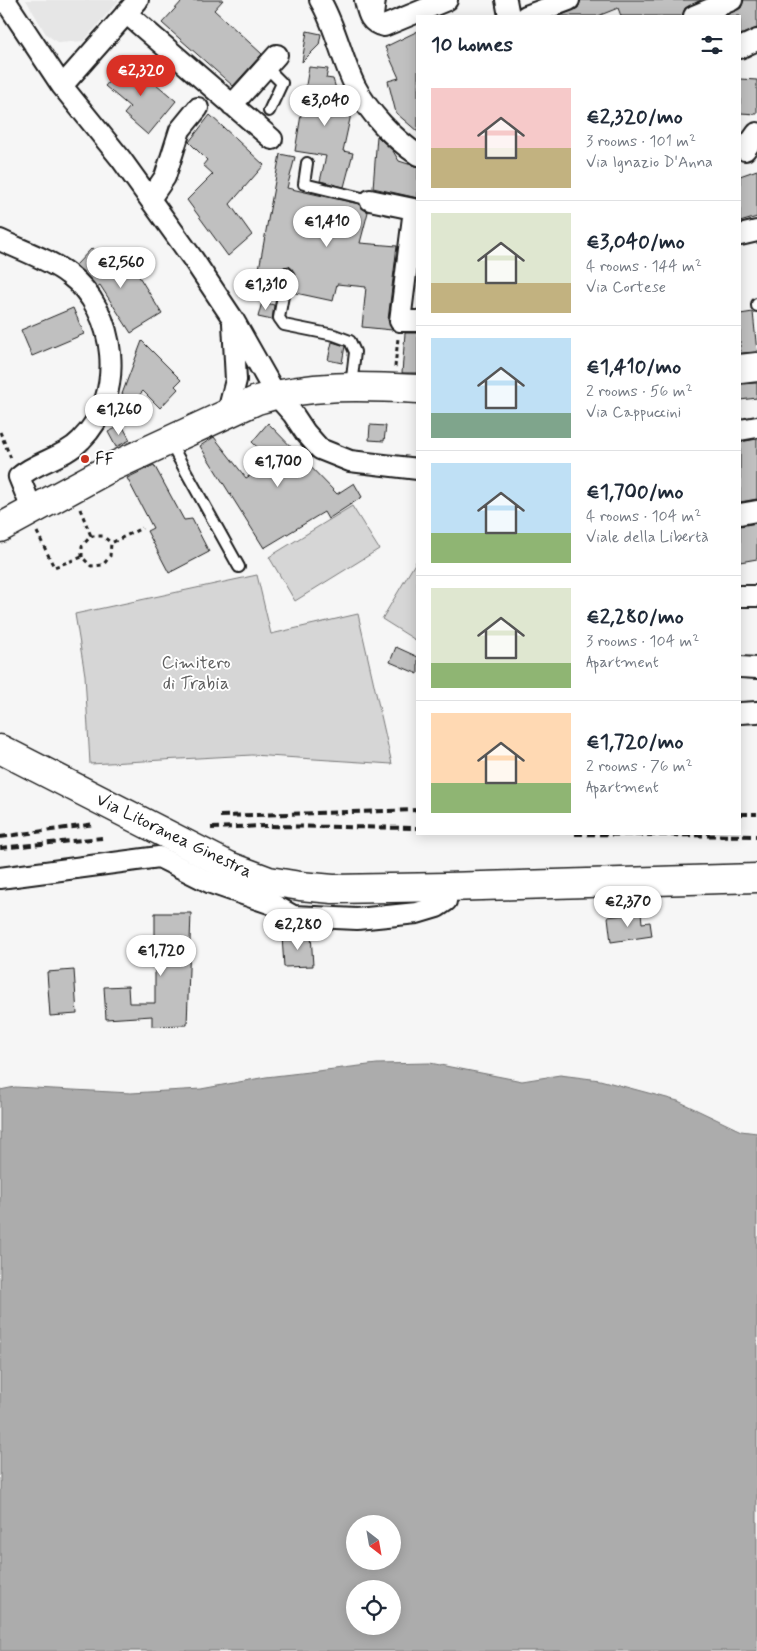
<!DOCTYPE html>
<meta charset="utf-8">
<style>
body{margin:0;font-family:Mynerve,sans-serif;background:#f6f6f7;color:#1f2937;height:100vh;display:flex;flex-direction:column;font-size:19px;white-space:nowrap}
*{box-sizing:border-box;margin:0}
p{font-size:16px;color:#747a83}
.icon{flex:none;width:28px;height:28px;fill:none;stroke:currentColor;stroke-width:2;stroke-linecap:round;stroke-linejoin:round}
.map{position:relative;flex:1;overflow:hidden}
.panel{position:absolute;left:416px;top:15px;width:325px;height:820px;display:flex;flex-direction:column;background:#fff;border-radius:0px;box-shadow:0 2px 12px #0003}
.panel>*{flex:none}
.needle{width:32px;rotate:149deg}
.tools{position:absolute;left:346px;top:1515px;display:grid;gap:10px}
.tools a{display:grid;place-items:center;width:55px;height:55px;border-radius:50%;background:#fff;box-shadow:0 2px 12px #0003;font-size:25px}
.price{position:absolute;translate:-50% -42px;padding:0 11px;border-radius:18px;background:#fff;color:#222;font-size:16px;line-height:32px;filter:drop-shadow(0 1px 2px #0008)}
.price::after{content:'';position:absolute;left:50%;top:30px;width:15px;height:11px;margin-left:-8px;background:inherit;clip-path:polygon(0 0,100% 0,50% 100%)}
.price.selected{background:#d93025;color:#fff}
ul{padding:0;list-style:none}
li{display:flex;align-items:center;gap:15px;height:125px;padding:0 15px}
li+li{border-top:1px solid #e0e1e3}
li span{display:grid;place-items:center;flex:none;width:140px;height:100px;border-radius:0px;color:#555}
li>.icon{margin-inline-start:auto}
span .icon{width:60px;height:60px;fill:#fffc;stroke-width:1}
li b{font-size:21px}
h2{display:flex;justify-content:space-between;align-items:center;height:60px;padding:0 15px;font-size:21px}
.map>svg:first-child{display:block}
.built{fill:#e6e6e6}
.green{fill:#d6d6d6;stroke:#797979}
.water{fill:#acacac;stroke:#727272;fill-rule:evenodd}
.building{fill:#c0c0c0;stroke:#1c1c1c}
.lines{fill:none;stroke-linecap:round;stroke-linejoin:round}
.lane-casing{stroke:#1c1c1c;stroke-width:14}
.street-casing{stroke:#1c1c1c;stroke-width:24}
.secondary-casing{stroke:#1c1c1c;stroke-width:31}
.path{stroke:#1c1c1c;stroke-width:3;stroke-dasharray:4 4;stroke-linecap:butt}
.lane{stroke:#fff;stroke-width:10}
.street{stroke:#fff;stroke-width:20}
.secondary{stroke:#fff;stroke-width:28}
.rail{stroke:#1c1c1c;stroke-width:4;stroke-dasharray:8 4;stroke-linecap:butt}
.poi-dot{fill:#c8321e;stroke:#fff;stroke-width:2}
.labels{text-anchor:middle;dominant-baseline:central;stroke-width:4;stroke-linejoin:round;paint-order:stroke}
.poi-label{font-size:18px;fill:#1c1c1c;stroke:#fff;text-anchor:start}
.park-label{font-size:18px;fill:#5d5d5d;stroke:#fff}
.street-label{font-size:18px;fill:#1c1c1c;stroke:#fff}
</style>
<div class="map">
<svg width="757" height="1651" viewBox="0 0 757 1651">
<rect width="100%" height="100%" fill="#f6f6f6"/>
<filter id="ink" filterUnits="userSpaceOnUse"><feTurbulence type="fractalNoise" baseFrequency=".02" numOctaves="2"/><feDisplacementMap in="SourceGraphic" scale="10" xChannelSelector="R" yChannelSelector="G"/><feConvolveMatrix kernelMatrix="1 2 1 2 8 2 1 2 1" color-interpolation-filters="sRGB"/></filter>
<g filter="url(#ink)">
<path class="built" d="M26,0H119L84,41L58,43L46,34Z"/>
<path class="green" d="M352,506L379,549L295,601L269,557Z
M417,560L418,641H417L382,619Z
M257,575L271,634L358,614L392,764L252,755L90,764L85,675L75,614Z"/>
<path class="water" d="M430,1063L522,1081L560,1075L600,1080L678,1101L741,1131L757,1133V1651H0V1090L15,1087L131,1093L201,1089L266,1077L377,1064ZM355,1524H392V1561H355ZM355,1589H392V1626H355Z"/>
<path class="building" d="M183,0H223L214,10L262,54L233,86L162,23Z
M581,0H701L685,8L682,16H621L618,8L598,16H559L578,8Z
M744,0H757V28L740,35V16H724L741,8Z
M307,31L321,34L319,45L302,62Z
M418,31V132L396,113L388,81L399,78L385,47Z
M128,60L176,101L148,135L124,114L130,107L105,86Z
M309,67L328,69L326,78L333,79L343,111L351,114L343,151L353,153L344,187L320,181L326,156L295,151Z
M740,79L757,80V114L740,113Z
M210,115L264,165L230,204L252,235L228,256L187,200L213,174L203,165L207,160L189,142Z
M377,136L393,151L399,161L418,167V198L373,188Z
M280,154L295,157L287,188L359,204L368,212L360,243L397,246L388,320L392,330L362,327L366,287L337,284L333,301L291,292L296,274L289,266L284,267L280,272L259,269Z
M757,170V217L740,222V176Z
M92,248L125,268L132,265L162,314L131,333L100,285L97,287L76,265Z
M262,302L274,305L272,320L258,317Z
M73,308L84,334L32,356L21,330Z
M753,312L757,352L740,353V314Z
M405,333H418V373H402Z
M142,341L181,380L175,386L178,389L160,408L143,391L132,403L122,394Z
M332,342L345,346L342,363L328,360Z
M757,383V398L740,400V384Z
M268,423L337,494L354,483L362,497L328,519L324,512L264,548L200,446L214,437L246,478L273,462L252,442Z
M122,425L130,440L116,447L108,432Z
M370,425L386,426L384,441L369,440Z
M757,439V499L740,502V442Z
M154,465L184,520L192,519L209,552L169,573L147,531L153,528L127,478Z
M757,523V559L740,562V526Z
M396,647L418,657V674L390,662Z
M155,913H191L187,1025L152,1026V1016L106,1019L104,987L128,986L129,1003H155Z
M641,913L642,923L650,922L652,936L611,942L608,917Z
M311,934L313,966L284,967L282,936Z
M74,970L77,1014L50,1016L47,972Z"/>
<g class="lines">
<g class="lane-casing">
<path id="lane" d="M377,24L380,0
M266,67L282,83L269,111
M307,163L304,184L370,200
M287,273L279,318L284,325L334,335L350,341L355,352L351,386
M757,304V306
M169,441L239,567"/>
</g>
<g class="street-casing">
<path id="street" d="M5,0L62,86L121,159L193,259L233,319L276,395L293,414L305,432L320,449L350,461L418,469
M320,0C336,27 341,58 355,86C369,113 393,138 418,155
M365,0C368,13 369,23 384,26L447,0
M506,0L509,16
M126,13L272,139
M526,16L569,0
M694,16L732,0
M740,48L757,40
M62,86L138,0
M232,105L277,55
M745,150L757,133
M150,199L165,177L180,130L198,108
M370,200L418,210
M414,209L400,321H418
M740,235L757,231
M0,240C21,250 50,260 68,274C118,311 126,396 81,440C64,458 37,461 19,477L32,509
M228,412L236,380L233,323
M740,430L757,427
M740,514L757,511
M740,596H757
M740,667L757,668
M740,713L757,712
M0,878L159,857L211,883L272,904L293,916L357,919L417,913L437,907L446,901L447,887"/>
</g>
<g class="secondary-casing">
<path id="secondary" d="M740,369L757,367
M0,528L112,467L257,400C309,384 363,386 418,389
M0,749L229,866L269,881L300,886L333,889L447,887L757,878"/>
</g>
<path class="path" d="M395,367L398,338
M0,432L12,461
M80,509L91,536
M37,532L54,567L82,557L91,566L103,565L110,556L111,543L142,528
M82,557V546L91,536H103L111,543"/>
<use href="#lane" class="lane"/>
<use href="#street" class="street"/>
<use href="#secondary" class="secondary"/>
<path class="rail" d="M740,814H757
M220,816L418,810
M211,828L264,826L418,828
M575,834L757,836
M0,837L95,824
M0,848L102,838"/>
</g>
</g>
<circle class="poi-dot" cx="85" cy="459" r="5"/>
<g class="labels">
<g class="poi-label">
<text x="95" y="459">FF</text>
</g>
<g class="park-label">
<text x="196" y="663">Cimitero<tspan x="196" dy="21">di Trabia</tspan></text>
</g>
<g class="street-label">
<text transform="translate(174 836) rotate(26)">Via Litoranea Ginestra</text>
</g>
</g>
</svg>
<div class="tools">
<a><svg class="needle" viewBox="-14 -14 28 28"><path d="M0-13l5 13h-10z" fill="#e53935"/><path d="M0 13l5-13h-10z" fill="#747a83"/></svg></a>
<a><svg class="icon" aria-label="locate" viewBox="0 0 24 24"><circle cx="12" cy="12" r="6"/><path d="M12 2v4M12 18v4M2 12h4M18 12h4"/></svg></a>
</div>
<b class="price selected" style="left:141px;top:97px">€2,320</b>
<b class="price" style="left:325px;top:127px">€3,040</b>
<b class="price" style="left:327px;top:248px">€1,410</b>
<b class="price" style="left:121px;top:289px">€2,560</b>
<b class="price" style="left:266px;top:311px">€1,310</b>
<b class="price" style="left:119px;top:436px">€1,260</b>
<b class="price" style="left:278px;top:488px">€1,700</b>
<b class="price" style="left:628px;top:928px">€2,370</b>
<b class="price" style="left:298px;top:951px">€2,280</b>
<b class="price" style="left:161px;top:977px">€1,720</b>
<section class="panel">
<h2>10 homes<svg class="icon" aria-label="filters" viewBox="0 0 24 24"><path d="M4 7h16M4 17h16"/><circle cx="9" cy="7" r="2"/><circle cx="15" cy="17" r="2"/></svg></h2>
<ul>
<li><span style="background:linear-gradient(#f6c9c9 60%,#c2b280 0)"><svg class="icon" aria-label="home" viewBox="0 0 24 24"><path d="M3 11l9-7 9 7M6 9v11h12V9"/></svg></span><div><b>€2,320/mo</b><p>3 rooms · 101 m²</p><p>Via Ignazio D'Anna</p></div></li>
<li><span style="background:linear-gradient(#dfe7d0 70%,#c2b280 0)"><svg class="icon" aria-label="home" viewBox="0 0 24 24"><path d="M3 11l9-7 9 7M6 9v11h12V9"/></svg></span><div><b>€3,040/mo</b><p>4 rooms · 144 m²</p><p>Via Cortese</p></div></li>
<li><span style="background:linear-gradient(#bfe0f5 75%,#7fa58c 0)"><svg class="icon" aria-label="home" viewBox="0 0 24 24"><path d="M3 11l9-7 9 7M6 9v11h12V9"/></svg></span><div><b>€1,410/mo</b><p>2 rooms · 56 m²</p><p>Via Cappuccini</p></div></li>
<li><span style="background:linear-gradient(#bfe0f5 70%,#8fb573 0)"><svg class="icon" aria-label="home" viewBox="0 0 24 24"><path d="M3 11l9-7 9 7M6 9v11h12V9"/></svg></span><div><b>€1,700/mo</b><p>4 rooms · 104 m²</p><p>Viale della Libertà</p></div></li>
<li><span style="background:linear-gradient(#dfe7d0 75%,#8fb573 0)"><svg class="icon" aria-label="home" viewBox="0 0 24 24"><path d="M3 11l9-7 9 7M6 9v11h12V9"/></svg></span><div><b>€2,280/mo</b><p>3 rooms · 104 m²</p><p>Apartment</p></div></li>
<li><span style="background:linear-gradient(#ffd9b3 70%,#8fb573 0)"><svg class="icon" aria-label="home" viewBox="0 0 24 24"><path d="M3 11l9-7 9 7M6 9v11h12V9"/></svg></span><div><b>€1,720/mo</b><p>2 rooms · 76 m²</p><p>Apartment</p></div></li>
</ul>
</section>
</div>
